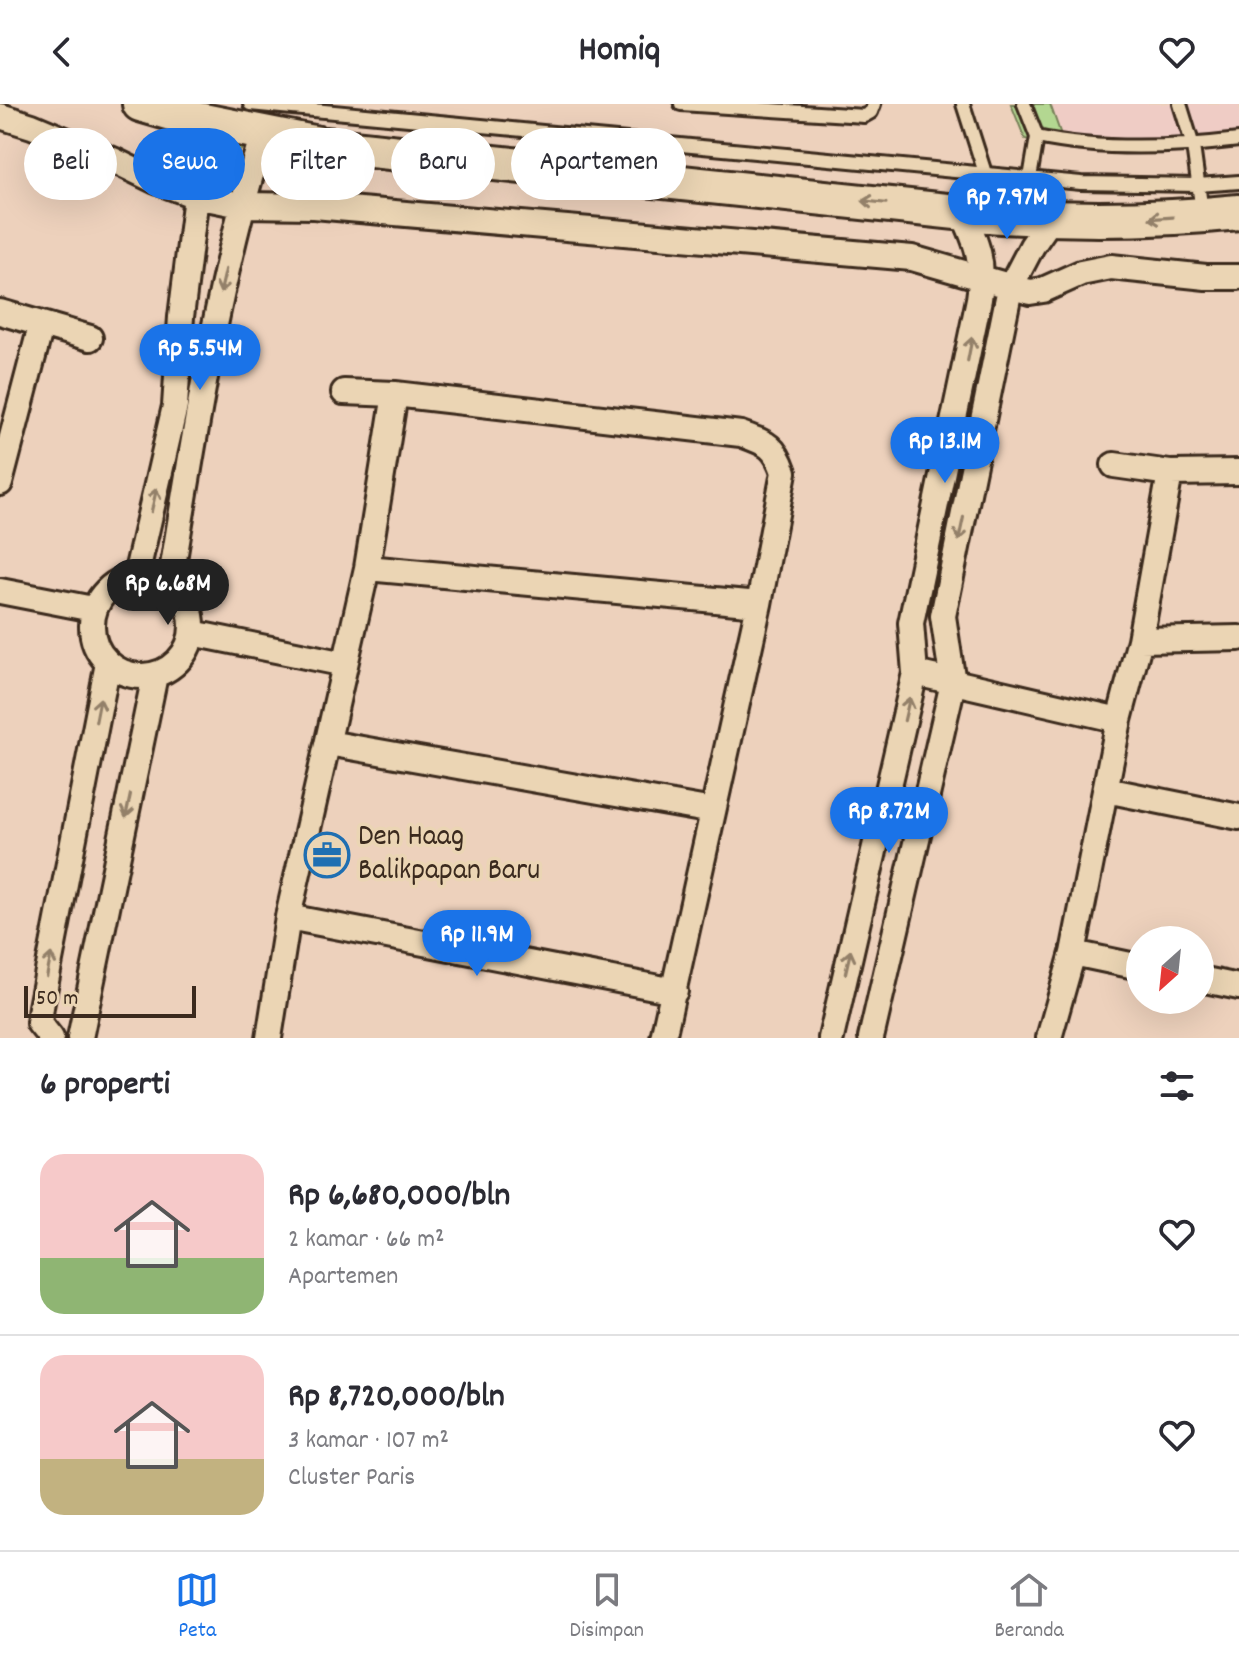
<!DOCTYPE html>
<html lang="id">
<meta charset="utf-8">
<style>
body{margin:0;font-family:Dekko,sans-serif;background:#f7f7f7;color:#2b2b33;height:100vh;display:flex;flex-direction:column;font-size:30px;white-space:nowrap}
*{box-sizing:border-box;margin:0}
p{font-size:26px;color:#7c7c81}
.icon{flex:none;width:44px;height:44px;fill:none;stroke:currentColor;stroke-width:2;stroke-linecap:round;stroke-linejoin:round}
.map{position:relative;height:934px;overflow:hidden}
.details{display:flex;flex-direction:column;background:#fff;flex:1}
.details>*{flex:none}
.hud{position:absolute;left:24px;top:24px;width:800px;height:72px;display:flex;gap:16px}
.needle{width:52px;rotate:207deg}
.controls{position:absolute;left:1126px;top:822px;display:grid;gap:16px}
.controls a{display:grid;place-items:center;width:88px;height:88px;border-radius:50%;background:#fff;box-shadow:0 8px 32px #0002;font-size:40px}
.scale{position:absolute;left:24px;bottom:20px;width:172px;box-sizing:border-box;padding-left:8px;border:4px solid #3b2a1e;border-top:0;font-size:22px;line-height:28px;white-space:nowrap;color:#3b2a1e;-webkit-text-stroke:6px #ebd5b4;paint-order:stroke}
.price{position:absolute;translate:-50% -68px;padding:0 18px;border-radius:28px;background:#1a73e8;color:#fff;font-size:26px;line-height:52px;filter:drop-shadow(0 2px 4px #0008)}
.price::after{content:'';position:absolute;left:50%;top:48px;width:24px;height:18px;margin-left:-12px;background:inherit;clip-path:polygon(0 0,100% 0,50% 100%)}
.price.current{background:#222;color:#fff}
ul{padding:0;list-style:none}
li{display:flex;align-items:center;gap:24px;height:200px;padding:0 40px}
li+li{border-top:2px solid #e1e1e2}
li span{display:grid;place-items:center;flex:none;width:224px;height:160px;border-radius:24px;color:#555}
li>.icon{margin-inline-start:auto}
span .icon{width:96px;height:96px;fill:#fffc;stroke-width:1}
li b{font-size:34px}
h2{display:flex;justify-content:space-between;align-items:center;height:96px;padding:0 40px;font-size:34px}
.tag{padding:0 28px;border-radius:36px;background:#fff;box-shadow:0 8px 32px #0002;font-size:28px;line-height:72px}
.tag.current{background:#1a73e8;color:#fff}
header{display:flex;justify-content:space-between;align-items:center;height:104px;padding:0 40px;background:#fff;font-size:36px;font-weight:800}
.dock{display:flex;justify-content:space-around;align-items:center;height:112px;border-top:2px solid #e1e1e2;background:#fff;font-size:22px;color:#7c7c81}
.dock a{display:grid;justify-items:center;gap:4px}
.dock .current{color:#1a73e8}
.map>svg:first-child{display:block}
.built{fill:#efccc5}
.green{fill:#b3d791;stroke:#778058;stroke-width:2}
.lines{fill:none;stroke-linecap:round;stroke-linejoin:round}
.service-casing{stroke:#3b2a1e;stroke-width:18}
.minor-casing{stroke:#3b2a1e;stroke-width:30}
.secondary-casing{stroke:#3b2a1e;stroke-width:40}
.service{stroke:#ebd5b4;stroke-width:12}
.minor{stroke:#ebd5b4;stroke-width:24}
.secondary{stroke:#ebd5b4;stroke-width:34}
.oneway{stroke:#938069}
.labels{text-anchor:middle;dominant-baseline:central;stroke-width:7;stroke-linejoin:round;paint-order:stroke}
.poi-label{font-size:30px;fill:#3b2a1e;stroke:#ebd5b4;text-anchor:start}
</style>
<header><svg class="icon" aria-label="back" viewBox="0 0 24 24"><path d="M15 5l-7 7 7 7"/></svg>Homiq<svg class="icon" aria-label="heart" viewBox="0 0 24 24"><path d="M12 20l-8-8c-3-5 5-10 8-4 3-6 11-1 8 4z"/></svg></header>
<div class="map">
<svg width="1239" height="934" viewBox="0 0 1239 934">
<rect width="100%" height="100%" fill="#edd1bc"/>
<filter id="ink" filterUnits="userSpaceOnUse"><feTurbulence type="fractalNoise" baseFrequency=".0125" numOctaves="2"/><feDisplacementMap in="SourceGraphic" scale="16" xChannelSelector="R" yChannelSelector="G"/><feConvolveMatrix kernelMatrix="1 2 1 2 8 2 1 2 1" color-interpolation-filters="sRGB"/></filter>
<g filter="url(#ink)">
<path class="built" d="M1050,0H1239V36L1193,42L1066,45Z"/>
<path class="green" d="M1011,0H1050L1066,45L1025,35Z
M202,24L252,34L219,70Z"/>
<g class="lines">
<g class="service-casing">
<path id="service" d="M250,0L1081,79L1198,81L1239,78
M681,0L864,12L871,8L874,0
M963,0L985,69
M1024,0L1037,33C1102,47 1173,44 1239,36
M1180,0L1193,42L1202,108
M1030,74L1037,33"/>
</g>
<g class="minor-casing">
<path id="minor" d="M0,12L32,22L113,56L156,77L196,92L241,101L314,102L912,154L1030,188L1043,186L1081,169L1111,163L1206,173H1239
M0,208L90,234
M344,288L395,290L741,330C766,339 775,341 784,368L759,500L663,934
M1114,361L1170,369L1239,368
M0,379L41,222
M367,464L759,500
M92 522a50 50 0 1 1 100 0a50 50 0 1 1-100 0Z
M136,472L175,302L181,213L196,92L188,14
M170,480C195,329 217,177 263,30
M0,487L93,505
M192,529L345,560
M1140,536L1239,534
M915,569L1119,616
M328,639L713,707
M1106,686L1239,713
M288,813L675,887
M1073,849L1140,863
M1200,875L1239,883
M51,934L39,919L41,903L108,559
M80,934L155,571
M269,934L288,813L367,464L395,290
M831,934L915,569L911,519L979,195C985,159 977,139 962,107
M871,934L953,579L943,512L1010,184L1032,142L1050,116
M1049,934L1073,849L1119,616L1140,536L1170,369"/>
</g>
<g class="secondary-casing">
<path id="secondary" d="M140,0L188,14L324,41L975,110C1064,117 1151,117 1239,108"/>
</g>
<use href="#service" class="service"/>
<use href="#minor" class="minor"/>
<use href="#secondary" class="secondary"/>
</g>
<defs><path id="oneway-shaft" d="M-6 0H5M1.5-3L5.5 0L1.5 3" fill="none" stroke-width="1.6" stroke-linecap="round" stroke-linejoin="round" transform="scale(2)"/></defs>
<g class="oneway">
<use href="#oneway-shaft" transform="translate(874 98) rotate(-174)"/>
<use href="#oneway-shaft" transform="translate(1161 114) rotate(176)"/>
<use href="#oneway-shaft" transform="translate(223 177) rotate(103)"/>
<use href="#oneway-shaft" transform="translate(970 245) rotate(-79)"/>
<use href="#oneway-shaft" transform="translate(154 396) rotate(-77)"/>
<use href="#oneway-shaft" transform="translate(961 425) rotate(102)"/>
<use href="#oneway-shaft" transform="translate(907 605) rotate(-77)"/>
<use href="#oneway-shaft" transform="translate(98 606) rotate(-79)"/>
<use href="#oneway-shaft" transform="translate(128 702) rotate(102)"/>
<use href="#oneway-shaft" transform="translate(848 858) rotate(-77)"/>
<use href="#oneway-shaft" transform="translate(49 861) rotate(-79)"/>
</g>
</g>
<defs>
<g id="office-ring" transform="scale(2.3)"><circle r="9.5" fill="#ebd5b4" stroke="#1f6fb2" stroke-width="1.5"/><path d="M-6-3h4V-5.5h4V-3h4V5H-6ZM-1-4.5V-3h2v-1.5ZM-6 0V1H6V0Z" fill="#1f6fb2"/></g>
</defs>
<g fill-rule="evenodd">
<use href="#office-ring" x="327" y="751"/>
</g>
<g class="labels">
<g class="poi-label">
<text x="358" y="734">Den Haag<tspan x="358" dy="34">Balikpapan Baru</tspan></text>
</g>
</g>
</svg>
<div class="controls">
<a><svg class="needle" viewBox="-14 -14 28 28"><path d="M0-13l5 13h-10z" fill="#e53935"/><path d="M0 13l5-13h-10z" fill="#7c7c81"/></svg></a>
</div>
<div class="scale">50 m</div>
<b class="price" style="left:1007px;top:137px">Rp 7.97M</b>
<b class="price" style="left:200px;top:288px">Rp 5.54M</b>
<b class="price" style="left:945px;top:381px">Rp 13.1M</b>
<b class="price current" style="left:168px;top:523px">Rp 6.68M</b>
<b class="price" style="left:889px;top:751px">Rp 8.72M</b>
<b class="price" style="left:477px;top:874px">Rp 11.9M</b>
<div class="hud">
<a class="tag">Beli</a>
<a class="tag current">Sewa</a>
<a class="tag">Filter</a>
<a class="tag">Baru</a>
<a class="tag">Apartemen</a>
</div>
</div>
<section class="details">
<h2>6 properti<svg class="icon" aria-label="filters" viewBox="0 0 24 24"><path d="M4 7h16M4 17h16"/><circle cx="9" cy="7" r="2"/><circle cx="15" cy="17" r="2"/></svg></h2>
<ul>
<li><span style="background:linear-gradient(#f6c9c9 65%,#8fb573 0)"><svg class="icon" aria-label="home" viewBox="0 0 24 24"><path d="M3 11l9-7 9 7M6 9v11h12V9"/></svg></span><div><b>Rp 6,680,000/bln</b><p>2 kamar · 66 m²</p><p>Apartemen</p></div><svg class="icon" aria-label="heart" viewBox="0 0 24 24"><path d="M12 20l-8-8c-3-5 5-10 8-4 3-6 11-1 8 4z"/></svg></li>
<li><span style="background:linear-gradient(#f6c9c9 65%,#c2b280 0)"><svg class="icon" aria-label="home" viewBox="0 0 24 24"><path d="M3 11l9-7 9 7M6 9v11h12V9"/></svg></span><div><b>Rp 8,720,000/bln</b><p>3 kamar · 107 m²</p><p>Cluster Paris</p></div><svg class="icon" aria-label="heart" viewBox="0 0 24 24"><path d="M12 20l-8-8c-3-5 5-10 8-4 3-6 11-1 8 4z"/></svg></li>
</ul>
</section>
<nav class="dock">
<a class="current"><svg class="icon" aria-label="map" viewBox="0 0 24 24"><path d="M3 6l6-2 6 2 6-2v14l-6 2-6-2-6 2zM9 4v14M15 6v14"/></svg>Peta</a>
<a><svg class="icon" aria-label="saved" viewBox="0 0 24 24"><path d="M7 4h10v16l-5-4-5 4z"/></svg>Disimpan</a>
<a><svg class="icon" aria-label="home" viewBox="0 0 24 24"><path d="M3 11l9-7 9 7M6 9v11h12V9"/></svg>Beranda</a>
</nav>
